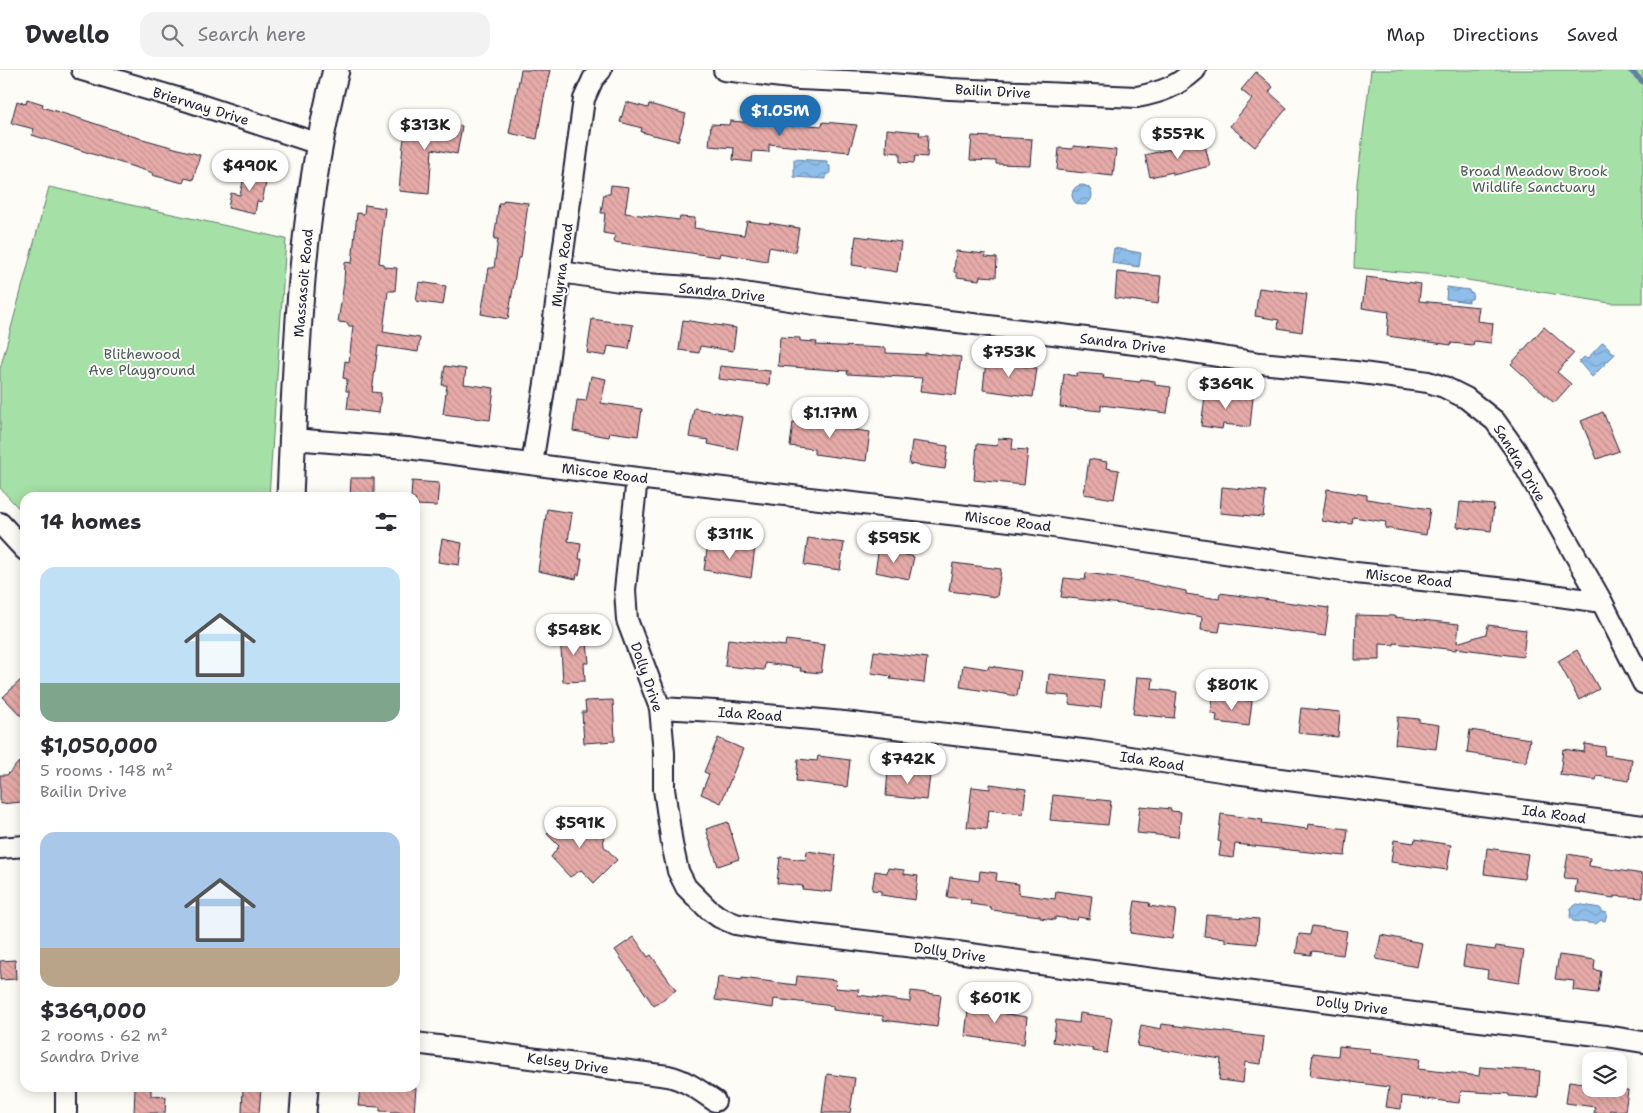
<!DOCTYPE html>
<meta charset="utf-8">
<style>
body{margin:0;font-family:"Shantell Sans",sans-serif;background:#f2f2f3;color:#2b2b33;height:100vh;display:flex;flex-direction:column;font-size:19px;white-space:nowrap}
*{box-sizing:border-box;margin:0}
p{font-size:16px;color:#7c7c81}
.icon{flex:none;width:28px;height:28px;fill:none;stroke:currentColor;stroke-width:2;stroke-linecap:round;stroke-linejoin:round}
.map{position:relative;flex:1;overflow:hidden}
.drawer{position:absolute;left:20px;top:422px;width:400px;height:600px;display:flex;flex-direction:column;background:#fff;border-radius:15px;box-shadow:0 2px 12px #0003}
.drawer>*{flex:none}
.buttons{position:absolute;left:1582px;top:982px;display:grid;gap:10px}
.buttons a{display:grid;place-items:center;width:45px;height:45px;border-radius:10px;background:#fff;box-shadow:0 2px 12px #0003;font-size:25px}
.price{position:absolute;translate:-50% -42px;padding:0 11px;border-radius:18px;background:#fff;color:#222;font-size:16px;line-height:32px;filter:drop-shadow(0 1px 2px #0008)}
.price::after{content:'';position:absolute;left:50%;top:30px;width:15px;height:11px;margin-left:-8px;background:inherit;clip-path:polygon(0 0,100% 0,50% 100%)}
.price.selected{background:#1f6fb2;color:#fff}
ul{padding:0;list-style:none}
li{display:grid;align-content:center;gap:10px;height:265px;padding:0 20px}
li span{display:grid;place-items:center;height:155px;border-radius:15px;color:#555}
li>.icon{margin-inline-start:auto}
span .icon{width:90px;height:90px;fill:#fffc;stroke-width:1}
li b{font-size:21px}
h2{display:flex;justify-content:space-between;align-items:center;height:60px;padding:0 20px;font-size:21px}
header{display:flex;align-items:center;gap:30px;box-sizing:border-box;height:70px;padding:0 25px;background:#fff;border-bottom:1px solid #e1e1e2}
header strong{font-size:24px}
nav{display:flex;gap:28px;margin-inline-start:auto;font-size:18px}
.search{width:350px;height:45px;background:#f2f2f3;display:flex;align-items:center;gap:12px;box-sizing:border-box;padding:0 18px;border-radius:15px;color:#7c7c81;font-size:19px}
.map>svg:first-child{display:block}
.park{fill:#a5e0a6;stroke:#648170}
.water{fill:url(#water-waves);stroke:#6380a3}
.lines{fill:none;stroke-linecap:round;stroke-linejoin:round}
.stream{stroke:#6380a3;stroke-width:5.5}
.building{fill:url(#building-back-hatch);stroke:#22223b}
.minor-casing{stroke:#22223b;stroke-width:24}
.major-casing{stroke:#22223b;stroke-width:29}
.minor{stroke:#fdfcf7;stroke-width:20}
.major{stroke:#fdfcf7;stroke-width:25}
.labels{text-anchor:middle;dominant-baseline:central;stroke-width:4;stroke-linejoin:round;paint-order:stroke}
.street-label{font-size:14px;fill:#22223b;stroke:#fdfcf7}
.park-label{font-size:14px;fill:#495b5b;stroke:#fdfcf7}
</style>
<header>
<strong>Dwello</strong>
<div class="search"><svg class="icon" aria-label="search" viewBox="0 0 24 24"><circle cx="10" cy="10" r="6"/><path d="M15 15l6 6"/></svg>Search here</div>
<nav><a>Map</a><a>Directions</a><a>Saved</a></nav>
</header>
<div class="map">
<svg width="1643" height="1043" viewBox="0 0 1643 1043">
<defs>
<pattern id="water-waves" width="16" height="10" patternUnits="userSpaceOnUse" patternTransform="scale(1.25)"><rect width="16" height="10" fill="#8ebee9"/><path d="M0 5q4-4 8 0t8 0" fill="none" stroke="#7aa3c9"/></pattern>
<pattern id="building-back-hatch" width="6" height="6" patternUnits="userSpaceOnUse" patternTransform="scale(1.25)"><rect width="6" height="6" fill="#e6aba8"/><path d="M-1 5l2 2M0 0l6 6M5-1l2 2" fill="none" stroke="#c59392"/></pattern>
</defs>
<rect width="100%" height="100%" fill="#fdfcf7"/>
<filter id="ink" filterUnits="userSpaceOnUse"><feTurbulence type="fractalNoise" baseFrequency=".02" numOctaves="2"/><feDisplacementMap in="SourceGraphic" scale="10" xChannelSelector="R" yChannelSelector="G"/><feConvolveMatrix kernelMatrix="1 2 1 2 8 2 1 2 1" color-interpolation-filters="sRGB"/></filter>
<g filter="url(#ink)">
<path class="park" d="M1371,0H1643V233H1610L1436,205L1354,198L1357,113Z
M49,117L286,169L269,427L25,428V445L0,418V299Z"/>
<path class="water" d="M794,89L827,91V95L830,96V104H826V109L794,107Z
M1072 125a10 10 0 1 1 20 0a10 10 0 1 1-20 0Z
M1114,178L1141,183L1139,197L1112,193Z
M1447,217L1469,220V222L1473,223L1472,229H1469V232L1446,229Z
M1603,272L1615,284L1592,307L1579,292L1584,287L1587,289Z
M1577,834L1600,838L1603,842L1607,843L1605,851L1601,850L1596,854L1573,851L1570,847L1571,838Z"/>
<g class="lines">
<path class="stream" d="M1630,0L1643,12"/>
</g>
<path class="building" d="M521,0H550L543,33L537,69L509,63Z
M1256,2L1273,17L1269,22L1287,38L1255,77L1230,56L1252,29L1241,20Z
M27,29L43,34L42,37L78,48L132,66L200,85L193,110L185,108L183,113L152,105L153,103L32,65L34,59L11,53L17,31L26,34Z
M626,32L648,38L649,34L686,44L678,71L641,62L642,58L620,52Z
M408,45L462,56L457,84L432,79L429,124L399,121L403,75Z
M730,51L796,56V54L822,56L823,52L857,55L849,82L769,74V82L753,81L752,92L733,90L734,78L709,76L711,54L729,55Z
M887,59L920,62L919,65H928L927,87L915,86L914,93L900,92V83L886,82Z
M972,66L1032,69L1030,95L996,94V91L970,90Z
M1204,71L1210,96L1173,105V102L1150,107L1145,85Z
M1073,76L1116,80L1113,106L1057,100L1059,78L1073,79Z
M246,98L268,103L262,132L257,131L255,144L228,138L231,123L240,125Z
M611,115L629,117L625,143L679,150L680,147L695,148L694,158L744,165L747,151L769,154V153L799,158L795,182L769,177L767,191L720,183L719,187L614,172L615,165L603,163L605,143H601L604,124H610Z
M504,130L528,133L521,188H518L508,249L481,244L489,198H494L498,169H494L499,133H503Z
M365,135L385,138L379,193L384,194V197L397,198L395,221H388L383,262L420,268L418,282L378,276L372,322L381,323L379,343L347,339L349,321H346L347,309L343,308L345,291L349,292L353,256H348V253L338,252L344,213L345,192L352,193L357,143L364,144Z
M856,166L901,172L897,202L852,195Z
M956,181L986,184L985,187L997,188L996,207L980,206L979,210L957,207V203L954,202Z
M1117,202L1161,206L1158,234L1115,228Z
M1366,207L1421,214L1419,231L1479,237L1477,251L1493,253L1491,273L1474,271L1473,275L1451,273V275L1387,266L1389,242L1362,238Z
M419,212L446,216L443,235L416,231Z
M1259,218L1307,224L1302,262L1278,258L1279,250L1255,246Z
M592,249L633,255L629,279L608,276L606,286L587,283Z
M683,250L736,258L733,281L700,276L699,283L679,280Z
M1544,257L1574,283L1557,302L1571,314L1554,333L1511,294Z
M780,267L800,268V271L817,272L816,275L886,278V283L925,285V283L961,287L956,325L920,321L922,308L847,304L848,301L778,296Z
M991,288L1016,292L1015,295L1037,298L1033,327L983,320L986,290L991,291Z
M445,296L466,299L464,314L494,318L490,350L443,344L447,315H442Z
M720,296L770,301L769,315L718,309Z
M1077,303L1104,305L1103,308L1140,312L1141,309L1155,311V315L1171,317L1167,343L1101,335V341L1060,337L1064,304L1076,306Z
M591,306L606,309L601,333L642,339L638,366L610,362L609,367L573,361L577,330L586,331Z
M1206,319L1227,322L1226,324L1253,327L1250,357L1223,354L1222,359L1201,356Z
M694,338L743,347L737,380L708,374L709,370L689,367Z
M1603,342L1619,381L1597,389L1581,351Z
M810,345L830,348L828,356L870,362L866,391L814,384V379L790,376L793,352L808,354Z
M998,368L1013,369L1012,379L1028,380L1024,415L974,410L977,374L997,376Z
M912,371L948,376L945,399L909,394Z
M1089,389L1107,392L1106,398L1119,400L1114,429L1084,424Z
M351,408H374V428H350Z
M412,411L439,413L437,436L415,435V428H411Z
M1222,417L1266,421L1263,447L1220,443Z
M1327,419L1367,425V429L1430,439L1426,465L1385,458L1386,452L1353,447L1352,454L1341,453V454L1322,451Z
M1460,432L1494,435L1491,461L1457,457Z
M547,439L572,443L568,471L581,473L579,489H582L579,505L577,504L576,509L538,501Z
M808,468L844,473L840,500L804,495Z
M442,469L462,473L459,495L438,492Z
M708,473L732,477V474L755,477L751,508L704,500Z
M879,477L914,487L909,509L875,502Z
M953,493L1001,499L997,527L949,521Z
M1086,503L1123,508L1186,521V524L1219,529L1220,523L1329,538L1325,566L1221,552L1219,562L1201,560L1202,547L1146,537L1061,527L1064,508L1085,510Z
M1356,545L1394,546V547L1459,554L1457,573L1486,564L1488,555L1526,560L1523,587L1456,578V580L1394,573V575L1380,574V590H1355Z
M586,561L589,593H584L585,611L563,612L560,563Z
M728,569L785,576L786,570L825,575L821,603L800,601L801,598L765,593L764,600L725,596Z
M1577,580L1599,619L1579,630L1558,591Z
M874,581L927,588L924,613L890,609L891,606L871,603Z
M963,595L988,599L989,596L1021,601L1017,626L960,617Z
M1049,604L1104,610L1101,638L1069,634L1070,626L1047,624Z
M25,606V650L3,627Z
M1137,607L1153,608L1152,619L1177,622L1174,648L1133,644Z
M1213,627L1252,631L1249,656L1216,652L1217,645L1211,644Z
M613,630L615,671L584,673L582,642H586L585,631Z
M1301,638L1340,642L1338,667L1298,663Z
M1398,647L1419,649V652L1439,655L1436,679L1395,674Z
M1470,660L1530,669L1526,692L1467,683Z
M718,668L743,679L721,733L701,724L709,704L704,702Z
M1585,674L1605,677L1604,685L1632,689L1629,711L1597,706L1596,710L1560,705L1563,679L1584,682Z
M818,686L850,690L847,717L796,711L798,689L817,691Z
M19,692L22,732L0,734V705H7Z
M888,700L930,705L927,730L886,726Z
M990,714L1026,719L1023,744L989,740L987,759L967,757L972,717L990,719Z
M1053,725L1111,731L1108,755L1050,750Z
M1140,736L1171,739V741L1181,742L1178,767L1137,763Z
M569,742L586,760L596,757L603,764L604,776L617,790L594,813L581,800L570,807L551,787L559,776L547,764Z
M1221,744L1263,750L1262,753L1307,759L1308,754L1348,759L1345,786L1235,774L1233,788L1219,786L1221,772L1218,771Z
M728,752L739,789L718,796L706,759Z
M1415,769L1451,775L1447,800L1391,792L1394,770L1414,773Z
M1487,778L1528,784L1524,809L1484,804Z
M807,781L836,785L832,822L802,819L803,816L777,813L780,787L806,790Z
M1568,784L1590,788L1589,796L1643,804V828L1614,826V828L1575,822L1577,809L1564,808Z
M888,798L904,800V804L918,806L915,830L881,825V821L872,820L875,801L887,803Z
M980,801L997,803L996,811L1019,814L1018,824L1055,829L1056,821L1092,826L1089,849L1078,847L1077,850L1055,847V850L1040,848V846L991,840V837L970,834L971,830L947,827L950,807L979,811Z
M1135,831L1150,833L1149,836L1176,840L1172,869L1130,863Z
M1206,845L1259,849L1257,874L1225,871V868L1204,866Z
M1312,856L1347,861L1343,885L1312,881L1311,885L1296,883L1299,864L1310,865Z
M1381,865L1422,873L1417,897L1376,889Z
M634,867L648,887L651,885L676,920L654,936L615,880Z
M1466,876L1495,880L1496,876L1524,880L1519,913L1487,908L1488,900L1463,896Z
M1559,885L1595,890L1594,900L1601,901L1598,923L1573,920L1574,911L1555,909Z
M15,890L16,909L0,910V891Z
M797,906L836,910L835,918L859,920L858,925L910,932L911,921L941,925L937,957L883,950V946L833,940V936L774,929L773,938L715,930L718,907L742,910V908L796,915Z
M969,931L989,934L988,938L1006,940V944L1027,947L1024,974L965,966Z
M1080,943L1112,948L1107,983L1092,981L1093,978L1053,972L1056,950L1079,953Z
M1162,954L1264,967L1261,994L1245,992L1243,1013L1219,1010L1221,989L1137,976L1141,955L1161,959Z
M1339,976L1370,979V983L1420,989L1418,999L1479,1006L1480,997L1540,1001L1538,1028L1509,1026V1024L1461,1021L1459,1033L1402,1026L1401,1039L1386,1037L1389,1017L1352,1012V1011L1310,1006L1313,983L1338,986Z
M827,1004L855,1008L850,1043H822Z
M1569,1011L1591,1014V1019L1628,1020L1625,1042L1610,1040L1609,1043H1594L1595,1037L1566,1033Z
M135,1018H151V1026L166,1027L165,1043H134Z
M243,1018H261L259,1043H242Z
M360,1018H416L414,1043L380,1041V1037L358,1036Z"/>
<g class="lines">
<g class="minor-casing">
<path id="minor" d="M82,0L191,32L319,74
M724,0L799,9L867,12L950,19L1137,27C1162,22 1176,17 1195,0
M561,202L633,213L718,219L828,236L1167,278L1260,293L1355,302L1428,312L1444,317L1466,328L1495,351L1515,379L1602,532L1643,613
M292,369L407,378L637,408L1027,453L1356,503L1516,520L1602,532
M532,394L546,307L584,29L593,9L601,0
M637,408L625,520L627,550L660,638L664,683V719L672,774L678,801L686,817L708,839L719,847L735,854L770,860L957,882L1062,897L1429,945L1606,966L1643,972
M0,453L25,480
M660,638L733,642L844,652L1091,681L1227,702L1643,756
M0,778L25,776
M415,973L668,1006C686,1010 700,1021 715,1031
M66,1043V1018"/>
</g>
<g class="major-casing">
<path id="major" d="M290,428C296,285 300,139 336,0
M303,1043L305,1018"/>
</g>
<use href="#minor" class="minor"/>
<use href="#major" class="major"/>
</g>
</g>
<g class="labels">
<g class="street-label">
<text transform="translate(993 21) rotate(3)">Bailin Drive</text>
<text transform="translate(201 36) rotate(17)">Brierway Drive</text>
<text transform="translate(562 195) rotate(-82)">Myrna Road</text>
<text transform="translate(303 213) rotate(-85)">Massasoit Road</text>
<text transform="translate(722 222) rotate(6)">Sandra Drive</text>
<text transform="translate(1123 273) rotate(7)">Sandra Drive</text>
<text transform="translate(1520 393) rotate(59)">Sandra Drive</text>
<text transform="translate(605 403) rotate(7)">Miscoe Road</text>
<text transform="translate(1008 451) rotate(7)">Miscoe Road</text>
<text transform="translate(1409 508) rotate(6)">Miscoe Road</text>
<text transform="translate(647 607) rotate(71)">Dolly Drive</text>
<text transform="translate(750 644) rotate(4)">Ida Road</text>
<text transform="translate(1152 691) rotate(9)">Ida Road</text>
<text transform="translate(1554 744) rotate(8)">Ida Road</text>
<text transform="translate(950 882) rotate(8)">Dolly Drive</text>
<text transform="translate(1352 935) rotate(7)">Dolly Drive</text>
<text transform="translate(568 993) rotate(8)">Kelsey Drive</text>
</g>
<g class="park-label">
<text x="1534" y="101">Broad Meadow Brook<tspan x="1534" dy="16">Wildlife Sanctuary</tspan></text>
<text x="142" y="284">Blithewood<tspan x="142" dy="16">Ave Playground</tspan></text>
</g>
</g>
</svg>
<div class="buttons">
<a><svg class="icon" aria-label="layers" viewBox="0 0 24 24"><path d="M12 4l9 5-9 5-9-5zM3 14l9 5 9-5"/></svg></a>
</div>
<b class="price selected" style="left:780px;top:67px">$1.05M</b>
<b class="price" style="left:425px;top:81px">$313K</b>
<b class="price" style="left:1178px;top:90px">$557K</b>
<b class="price" style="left:250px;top:122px">$490K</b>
<b class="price" style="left:1009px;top:308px">$753K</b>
<b class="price" style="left:1226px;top:340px">$369K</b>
<b class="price" style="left:830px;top:369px">$1.17M</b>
<b class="price" style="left:730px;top:490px">$311K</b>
<b class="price" style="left:894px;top:494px">$595K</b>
<b class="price" style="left:574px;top:586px">$548K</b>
<b class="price" style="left:1232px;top:641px">$801K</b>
<b class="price" style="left:908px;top:715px">$742K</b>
<b class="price" style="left:580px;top:779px">$591K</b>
<b class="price" style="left:995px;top:954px">$601K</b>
<section class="drawer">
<h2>14 homes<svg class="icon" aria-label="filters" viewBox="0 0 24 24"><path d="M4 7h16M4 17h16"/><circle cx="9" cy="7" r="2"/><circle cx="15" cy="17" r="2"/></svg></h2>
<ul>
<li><span style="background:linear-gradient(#bfe0f5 75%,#7fa58c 0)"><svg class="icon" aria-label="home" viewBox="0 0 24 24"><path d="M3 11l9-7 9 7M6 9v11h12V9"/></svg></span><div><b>$1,050,000</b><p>5 rooms · 148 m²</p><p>Bailin Drive</p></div></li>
<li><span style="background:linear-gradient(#a9c7e8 75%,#b9a48a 0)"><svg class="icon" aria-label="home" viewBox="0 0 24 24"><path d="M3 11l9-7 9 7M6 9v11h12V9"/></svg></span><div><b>$369,000</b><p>2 rooms · 62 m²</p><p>Sandra Drive</p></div></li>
</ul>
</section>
</div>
